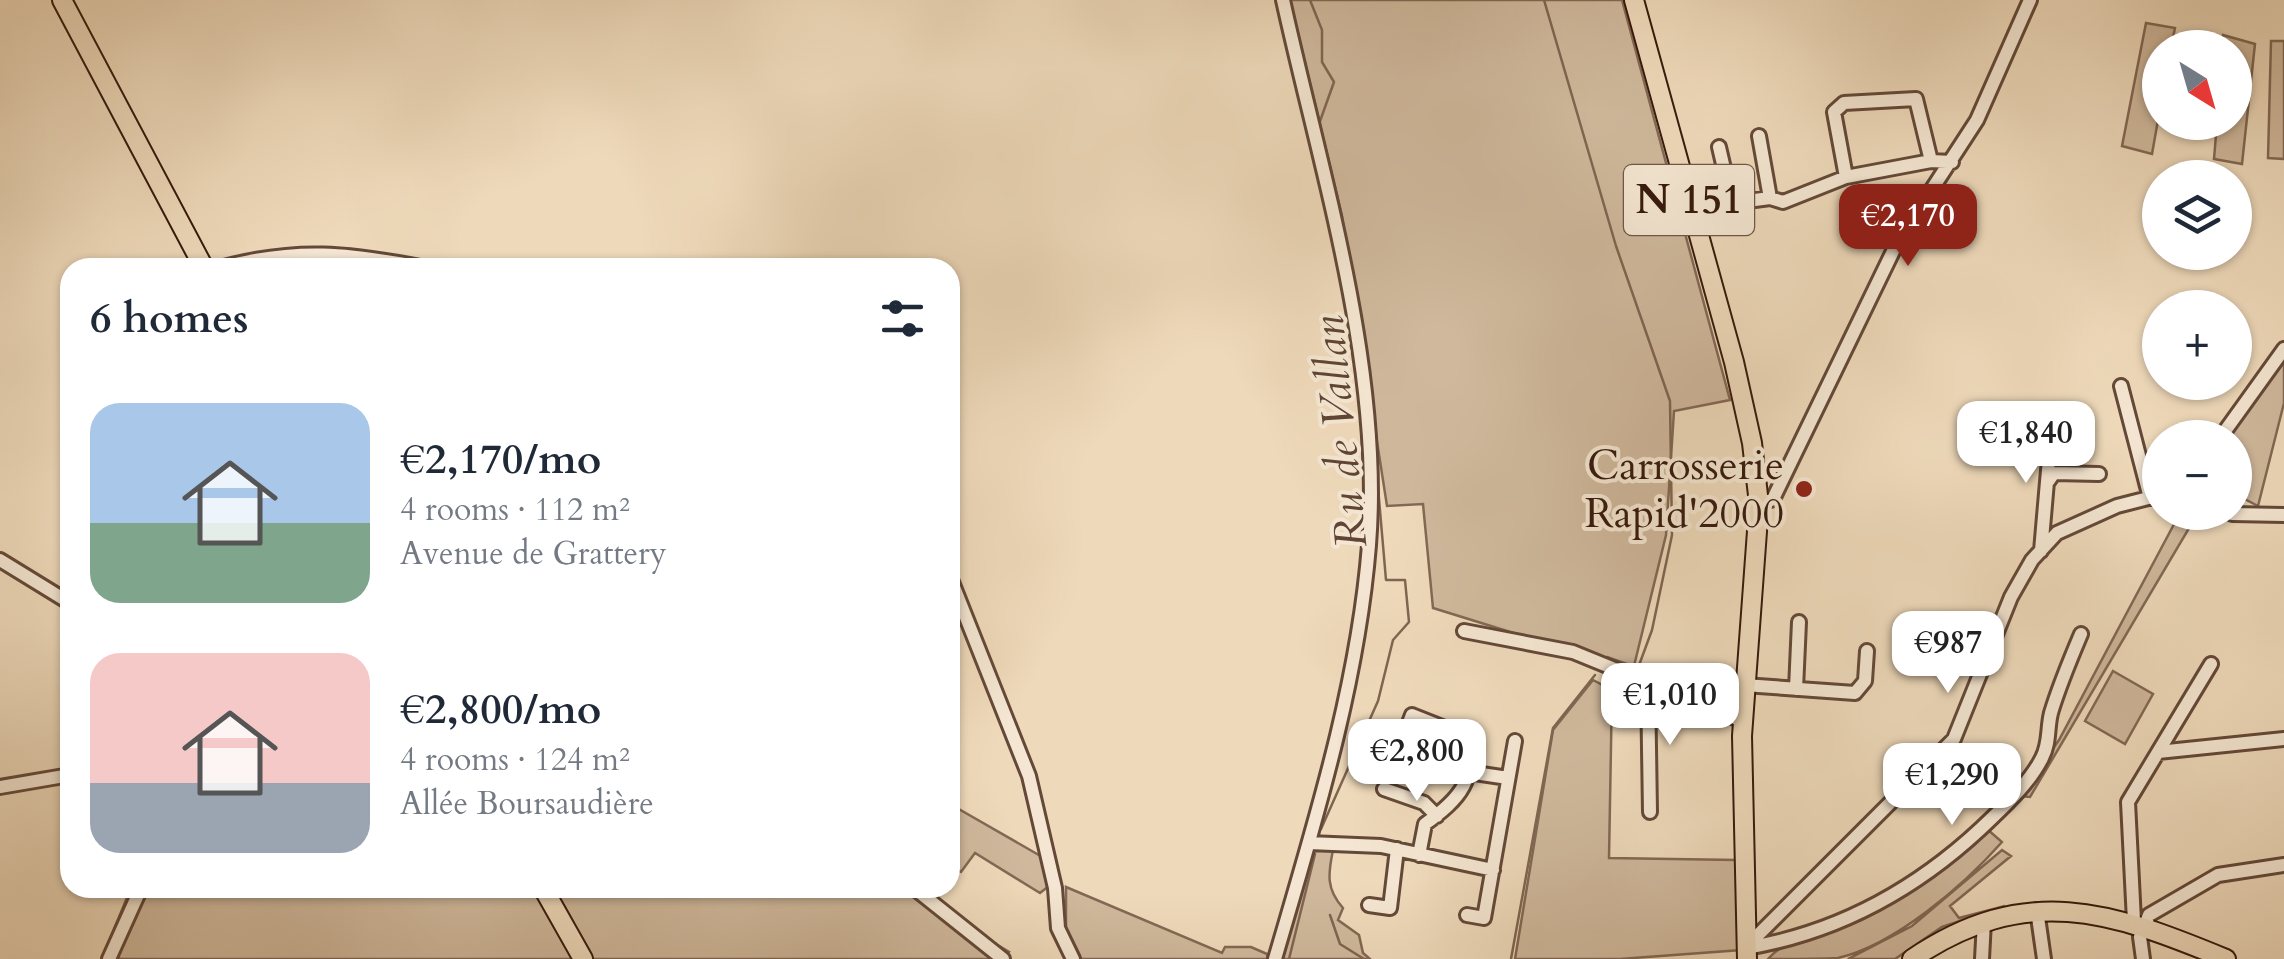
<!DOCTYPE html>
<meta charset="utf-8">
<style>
body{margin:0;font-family:Cardo,serif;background:#f6f6f7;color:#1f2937;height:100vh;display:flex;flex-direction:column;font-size:38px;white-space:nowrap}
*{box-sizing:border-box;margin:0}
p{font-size:32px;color:#747a83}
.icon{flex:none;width:55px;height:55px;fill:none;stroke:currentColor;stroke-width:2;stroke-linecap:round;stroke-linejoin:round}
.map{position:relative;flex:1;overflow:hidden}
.drawer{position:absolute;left:60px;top:258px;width:900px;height:640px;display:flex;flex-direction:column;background:#fff;border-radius:30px;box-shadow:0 2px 8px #0004}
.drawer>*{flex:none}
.needle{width:65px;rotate:143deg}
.fabs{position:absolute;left:2142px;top:30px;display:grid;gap:20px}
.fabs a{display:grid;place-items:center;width:110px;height:110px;border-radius:50%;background:#fff;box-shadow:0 2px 8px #0004;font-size:50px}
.price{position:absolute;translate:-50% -85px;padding:0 22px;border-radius:20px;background:#fff;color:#222;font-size:32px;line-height:65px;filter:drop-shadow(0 2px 5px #0008)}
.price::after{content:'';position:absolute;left:50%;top:60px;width:30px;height:22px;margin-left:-15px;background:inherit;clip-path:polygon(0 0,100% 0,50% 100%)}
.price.active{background:#8f2418;color:#fff}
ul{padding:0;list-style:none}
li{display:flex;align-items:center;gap:30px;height:250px;padding:0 30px}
li span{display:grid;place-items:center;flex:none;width:280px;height:200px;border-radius:30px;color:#555}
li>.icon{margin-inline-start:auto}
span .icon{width:120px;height:120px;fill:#fffc;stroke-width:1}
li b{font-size:42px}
h2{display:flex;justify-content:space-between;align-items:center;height:120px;padding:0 30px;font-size:42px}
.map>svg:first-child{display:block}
.green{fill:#cfb89c;stroke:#826854;stroke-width:2.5}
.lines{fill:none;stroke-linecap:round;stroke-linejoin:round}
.stream{stroke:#7f6551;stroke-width:2.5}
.minor-casing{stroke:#644938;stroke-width:18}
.major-casing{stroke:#36190c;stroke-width:22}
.minor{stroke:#f4e6d2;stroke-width:12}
.major{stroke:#eed9ba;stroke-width:18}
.poi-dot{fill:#8f2418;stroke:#f4e6d2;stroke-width:4}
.labels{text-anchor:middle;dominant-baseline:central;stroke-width:8;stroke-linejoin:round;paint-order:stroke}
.shield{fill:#f4e6d2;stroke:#6f5647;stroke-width:2.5}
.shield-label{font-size:40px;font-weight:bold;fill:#36190c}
.poi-label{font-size:42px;fill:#36190c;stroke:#f4e6d2;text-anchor:end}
.water-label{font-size:45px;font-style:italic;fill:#604534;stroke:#f4e6d2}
</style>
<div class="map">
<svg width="2284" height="959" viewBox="0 0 2284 959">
<rect width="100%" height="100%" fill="#eed9ba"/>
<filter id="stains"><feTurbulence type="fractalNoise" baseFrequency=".002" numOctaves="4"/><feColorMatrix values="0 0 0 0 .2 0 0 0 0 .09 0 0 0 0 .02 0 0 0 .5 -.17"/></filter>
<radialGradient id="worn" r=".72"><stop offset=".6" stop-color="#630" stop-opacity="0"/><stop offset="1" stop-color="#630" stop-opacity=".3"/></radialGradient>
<path class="green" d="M1290,0H1622L1730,400L1674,411L1666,535L1633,670L1433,608L1423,504L1387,506L1342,216Z
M2146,23L2175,28L2171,47L2160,48V109L2152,154L2122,146Z
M2223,35L2255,44L2242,164L2214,159L2217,123L2235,122V48L2222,47Z
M2271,41H2284V159L2268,158Z
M2284,360V403L2258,506L2235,494V438H2228Z
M2180,513H2198L2030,797L2019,796L2059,740Z
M2113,671L2153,694L2125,744L2085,721Z
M1593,680L1612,690L1609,858L1736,860L1741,950L1620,959H1515L1553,730Z
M950,804L1044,858L1049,886L1040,893L975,853L961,872L950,866Z
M1987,829L2002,842C1964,885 1895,945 1838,958C1817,959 1790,959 1768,959C1787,935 1833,933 1861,920C1909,897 1950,867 1987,829Z
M1313,847L1333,850C1328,874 1326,889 1343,908L1338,920L1359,935L1363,953L1370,959H1279Z
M2002,850L2011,856L1950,906L1959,918L2005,906L1942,927L1895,959H1848L1912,926Z
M1066,887L1222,953L1225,947H1251L1267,954L1268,959H1081L1066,929Z
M131,888H902L1009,952L1004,959H121L105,951Z"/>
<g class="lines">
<path class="stream" d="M1310,0L1322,30V62L1334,82L1319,124
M1544,0L1616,246L1670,401L1672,535L1652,630L1638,668L1607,657
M1355,288L1367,359
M1321,829L1378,701L1393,640L1409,622L1405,580H1386L1377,476
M1330,915L1340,944L1364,959
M1289,959L1315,854
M1511,959L1553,728L1595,675"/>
<g class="minor-casing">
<path id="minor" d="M1759,136L1770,198
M1719,147L1732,203L1770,198L1783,202L1846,177L1931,161L1952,162
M1846,177L1834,112L1844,103L1916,99L1931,161
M220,268C297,247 348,253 426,268
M2121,386L2150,498
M2220,438L2284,349
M2047,483L2054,473L2099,474
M1759,504L1773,499L1897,243L1977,120L2030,0
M2232,514L2284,515
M2041,551L2052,424
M0,560L70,603
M950,577L1029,776L1055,888L1058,928L1073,959
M1464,631L1573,652L1742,721
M1648,684L1650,812
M1744,685L1855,693L1865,681L1867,651
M1796,689L1799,622
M1404,736L1412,715L1460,734C1482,778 1458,800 1425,824L1419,855
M2158,752L2284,739
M1468,772L1508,778
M0,787L70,775
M1384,789L1424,803L1437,816
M1309,843L1381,846L1493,870
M914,888L1003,959
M1369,905L1390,908L1397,849
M2037,910L2044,959
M1467,915L1484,918L1515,741
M2134,921L2128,802L2211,664
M1745,948L1954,739L2011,597L2032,560L2057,533L2117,506L2160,495
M1746,948C1842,932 1925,884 1993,817C2011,800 2031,780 2042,758C2050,743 2047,729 2051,713C2059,686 2070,660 2081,634
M109,959L141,888
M1275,959C1314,825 1358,685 1369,545C1383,367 1321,173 1283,0
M1982,959L1984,921
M2143,959L2140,937L2149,915L2218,875L2284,865"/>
</g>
<g class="major-casing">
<path id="major" d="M62,0L204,268
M1634,0L1734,362L1752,443L1759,504L1742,736L1747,959
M543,888L583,959
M1912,959C2026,882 2110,911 2226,959"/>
</g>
<use href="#minor" class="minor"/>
<use href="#major" class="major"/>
</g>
<circle class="poi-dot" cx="1804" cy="489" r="10"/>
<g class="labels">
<rect class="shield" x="1624" y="165" width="130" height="70" rx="8"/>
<g class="shield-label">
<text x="1689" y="200">N 151</text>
</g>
<g class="poi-label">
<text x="1784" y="465">Carrosserie<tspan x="1784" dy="48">Rapid'2000</tspan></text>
</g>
<g class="water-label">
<text transform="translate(1340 432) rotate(-96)">Ru de Vallan</text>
</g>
</g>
<rect width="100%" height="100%" filter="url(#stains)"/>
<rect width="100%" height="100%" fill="url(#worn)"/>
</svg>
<div class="fabs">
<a><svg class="needle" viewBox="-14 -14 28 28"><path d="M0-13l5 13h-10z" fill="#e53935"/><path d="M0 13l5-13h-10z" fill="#747a83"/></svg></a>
<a><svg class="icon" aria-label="layers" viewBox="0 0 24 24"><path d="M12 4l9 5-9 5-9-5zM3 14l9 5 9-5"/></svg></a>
<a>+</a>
<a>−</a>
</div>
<b class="price active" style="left:1908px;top:269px">€2,170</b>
<b class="price" style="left:2026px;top:486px">€1,840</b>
<b class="price" style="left:1948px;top:696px">€987</b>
<b class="price" style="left:1670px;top:748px">€1,010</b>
<b class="price" style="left:1417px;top:804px">€2,800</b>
<b class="price" style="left:1952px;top:828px">€1,290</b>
<section class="drawer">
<h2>6 homes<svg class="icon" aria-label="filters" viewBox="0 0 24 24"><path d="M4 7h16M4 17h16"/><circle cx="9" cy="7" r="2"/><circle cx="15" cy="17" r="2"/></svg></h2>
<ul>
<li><span style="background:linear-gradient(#a9c7e8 60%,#7fa58c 0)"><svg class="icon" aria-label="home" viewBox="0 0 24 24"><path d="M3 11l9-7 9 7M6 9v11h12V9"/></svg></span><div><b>€2,170/mo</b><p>4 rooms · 112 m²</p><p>Avenue de Grattery</p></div></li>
<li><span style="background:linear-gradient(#f6c9c9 65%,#9aa5b1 0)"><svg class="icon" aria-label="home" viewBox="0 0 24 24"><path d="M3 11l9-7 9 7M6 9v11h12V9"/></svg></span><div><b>€2,800/mo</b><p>4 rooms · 124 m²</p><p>Allée Boursaudière</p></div></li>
</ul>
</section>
</div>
